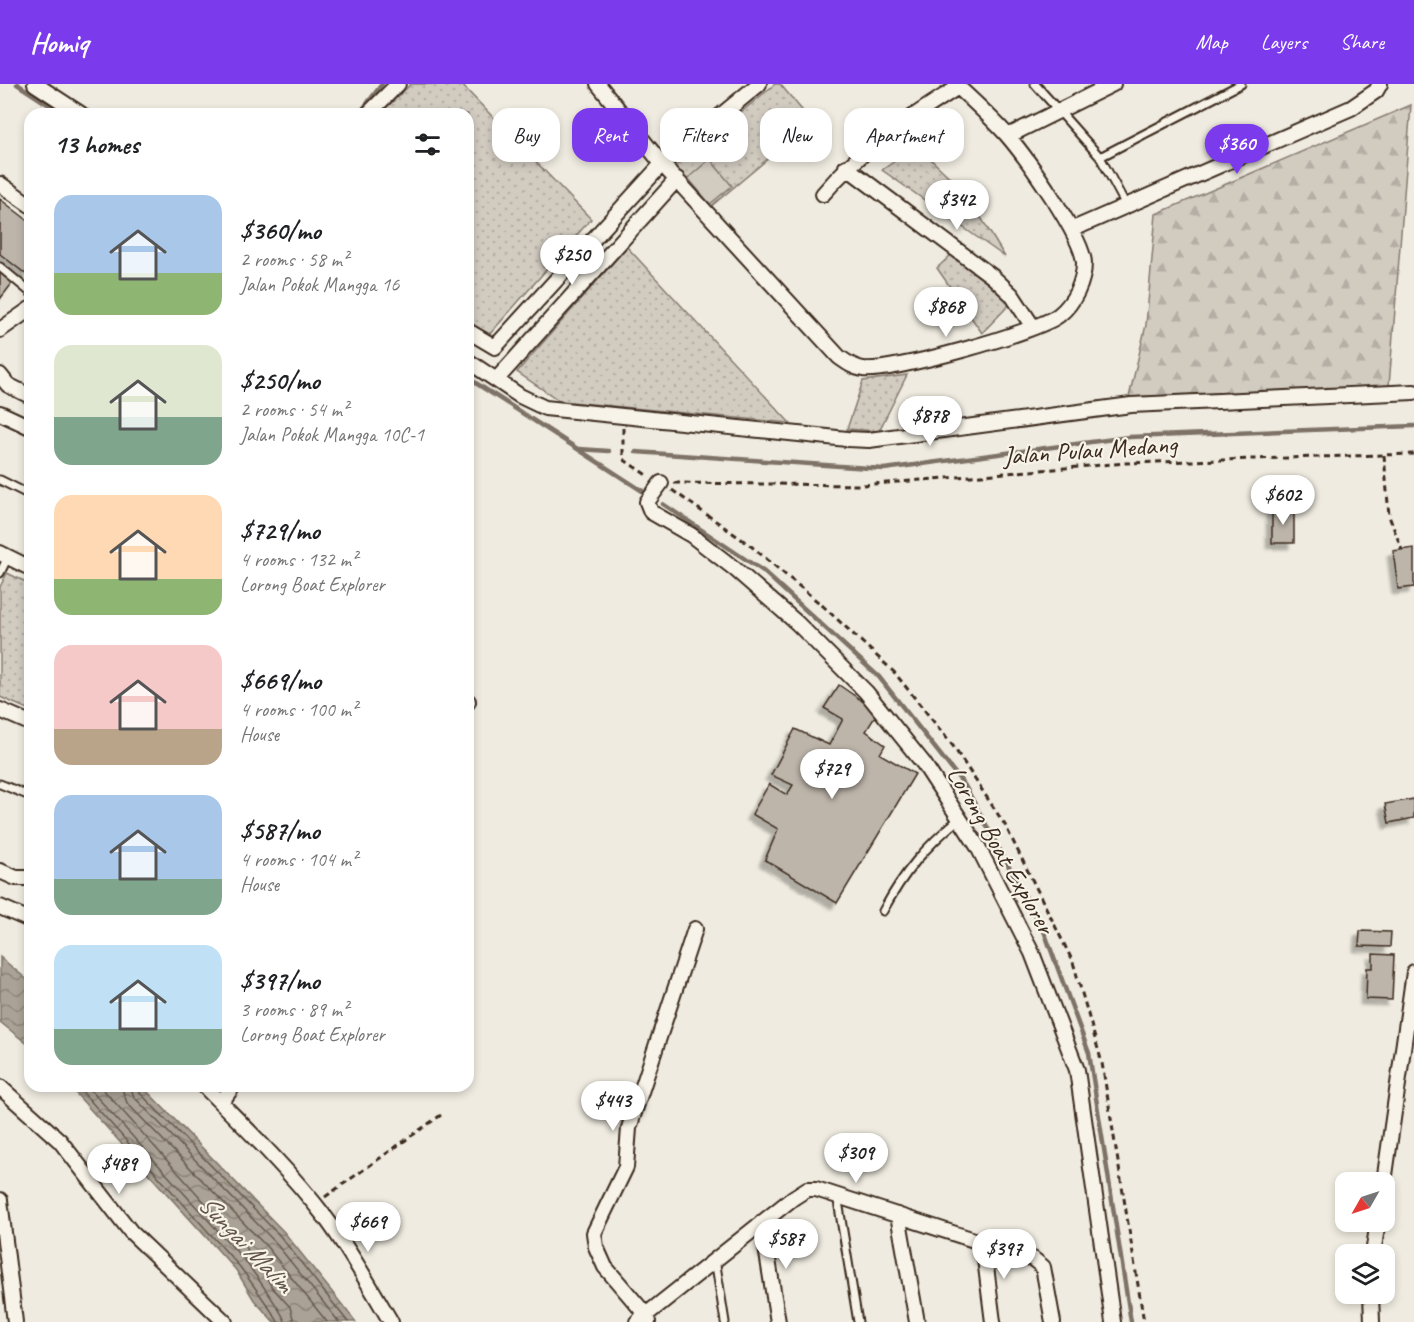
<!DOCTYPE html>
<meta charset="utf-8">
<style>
body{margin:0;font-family:Caveat,sans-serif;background:#f2f2f2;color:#202124;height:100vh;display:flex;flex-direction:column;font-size:22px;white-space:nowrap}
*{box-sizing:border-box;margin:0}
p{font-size:20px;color:#757577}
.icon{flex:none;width:33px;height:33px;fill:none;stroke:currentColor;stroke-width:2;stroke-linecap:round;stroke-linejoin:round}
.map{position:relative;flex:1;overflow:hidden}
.details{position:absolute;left:24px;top:24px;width:450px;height:984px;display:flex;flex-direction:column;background:#fff;border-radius:18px;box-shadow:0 3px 9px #0003}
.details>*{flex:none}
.guide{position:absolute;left:492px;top:24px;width:570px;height:54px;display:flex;gap:12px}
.needle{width:39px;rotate:231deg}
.fabs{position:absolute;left:1335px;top:1088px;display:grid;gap:12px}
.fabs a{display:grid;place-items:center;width:60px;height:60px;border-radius:12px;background:#fff;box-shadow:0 3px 9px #0003;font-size:30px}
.price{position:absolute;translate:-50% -51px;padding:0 14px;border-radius:21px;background:#fff;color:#222;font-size:20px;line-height:39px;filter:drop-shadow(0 2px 3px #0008)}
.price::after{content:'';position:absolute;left:50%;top:36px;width:18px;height:14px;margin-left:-9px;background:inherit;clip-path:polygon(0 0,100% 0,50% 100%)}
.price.active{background:#7c3aed;color:#fff}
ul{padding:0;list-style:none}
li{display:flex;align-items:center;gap:18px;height:150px;padding:0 30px}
li span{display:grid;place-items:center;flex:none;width:168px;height:120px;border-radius:18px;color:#555}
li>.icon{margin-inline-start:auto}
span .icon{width:72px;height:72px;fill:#fffc;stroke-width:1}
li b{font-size:26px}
h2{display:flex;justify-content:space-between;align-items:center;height:72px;padding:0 30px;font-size:26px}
.pill{padding:0 21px;border-radius:18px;background:#fff;box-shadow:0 3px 9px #0003;font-size:21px;line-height:54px}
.pill.active{background:#7c3aed;color:#fff}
header{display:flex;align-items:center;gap:36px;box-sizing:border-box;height:84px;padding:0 30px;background:#7c3aed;color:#fff}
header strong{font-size:28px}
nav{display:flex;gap:33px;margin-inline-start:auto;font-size:21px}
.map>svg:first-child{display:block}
.grass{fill:url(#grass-dots);stroke:#867a6f;stroke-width:1.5}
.forest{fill:url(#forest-firs);stroke:#867a6f;stroke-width:1.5}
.pitch{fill:#d1cbc0;stroke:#867a6f;stroke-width:1.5}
.water{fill:url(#water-waves);stroke:#7e7266;stroke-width:1.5}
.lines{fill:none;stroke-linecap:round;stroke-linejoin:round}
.shore{stroke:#675a4e;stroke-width:1.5}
.stream{stroke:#7e7266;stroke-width:4.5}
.building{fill:#bdb5aa;stroke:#3b2a1e;stroke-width:1.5;filter:url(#shadow)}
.service-casing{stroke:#3b2a1e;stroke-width:11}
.minor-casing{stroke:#3b2a1e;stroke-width:18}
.path{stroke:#3b2a1e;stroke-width:3;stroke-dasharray:6 4.5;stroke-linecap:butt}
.service{stroke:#f7f3e8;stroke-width:7}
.minor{stroke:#f7f3e8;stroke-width:14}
.labels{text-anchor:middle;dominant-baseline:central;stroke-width:4.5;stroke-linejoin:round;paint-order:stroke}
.street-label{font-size:26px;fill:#3b2a1e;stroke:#f7f3e8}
.water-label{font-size:27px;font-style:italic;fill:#625448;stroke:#f7f3e8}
</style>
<header>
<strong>Homiq</strong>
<nav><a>Map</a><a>Layers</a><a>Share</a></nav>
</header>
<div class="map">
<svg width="1414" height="1238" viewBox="0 0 1414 1238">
<defs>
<pattern id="grass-dots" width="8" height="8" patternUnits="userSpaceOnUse" patternTransform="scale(1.5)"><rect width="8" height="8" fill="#d1cbc0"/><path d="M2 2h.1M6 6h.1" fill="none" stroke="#b4aea5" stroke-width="1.8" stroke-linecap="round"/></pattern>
<pattern id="forest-firs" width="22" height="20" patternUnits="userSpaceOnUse" patternTransform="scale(1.5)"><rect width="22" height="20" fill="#d1cbc0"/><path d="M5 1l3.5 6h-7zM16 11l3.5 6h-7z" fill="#b4aea5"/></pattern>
<pattern id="water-waves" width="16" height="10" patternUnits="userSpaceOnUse" patternTransform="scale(1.5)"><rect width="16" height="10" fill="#aaa296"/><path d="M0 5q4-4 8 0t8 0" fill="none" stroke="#8c847a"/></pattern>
<filter id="shadow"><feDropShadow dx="-5.5" dy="5.5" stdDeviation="1.5" flood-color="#0004"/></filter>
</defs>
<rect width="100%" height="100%" fill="#efebe0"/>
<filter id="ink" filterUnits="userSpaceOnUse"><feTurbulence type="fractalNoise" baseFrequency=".0167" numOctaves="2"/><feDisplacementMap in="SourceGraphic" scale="12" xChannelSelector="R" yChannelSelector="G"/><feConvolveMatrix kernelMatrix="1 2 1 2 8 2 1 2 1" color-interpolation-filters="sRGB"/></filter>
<g filter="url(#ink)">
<path class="grass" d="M411,0H461L591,135L489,251L468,237V30H380Z
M775,0H780L812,38L709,124L675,83Z
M917,62L966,109L1005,173L882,86Z
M627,163L790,339L560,317L517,288Z
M953,169L990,190L1011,219L982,249L937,184Z
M907,291L879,347L847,345L863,297Z
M7,489L30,500L27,508L30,510V626L0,613V503Z"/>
<path class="forest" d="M1411,21L1389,302L1129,313L1146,241L1156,130Z"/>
<path class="pitch" d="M710,75L732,102L710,120L688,94Z"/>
<path class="water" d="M0,873L30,898V962L0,938Z
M69,1002H142L284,1148L356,1238H274L254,1216L236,1186Z"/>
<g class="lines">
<path class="shore" d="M77,1002L240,1183C246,1191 277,1234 278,1238
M87,1002L246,1178C253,1188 285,1231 285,1238
M100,1002L253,1172L272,1203L290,1223L294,1238
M121,1002L127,1019L267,1163L327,1238
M130,1002L134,1013L274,1157L339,1238
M138,1002L140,1009L280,1152L348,1238"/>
<path class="stream" d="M17,0L63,30
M359,30L382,0
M468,294L644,408
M579,365L609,367
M636,368L884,385L1129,353L1414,342
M663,420L763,487L879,593L965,702L1044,847L1089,969L1131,1238"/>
</g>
<path class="building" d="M0,115L30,138V188L27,191L0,170Z
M0,186L14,197L0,215Z
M1272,424L1294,425V459H1272Z
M1414,464V503L1398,505L1393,467Z
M839,601L878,628L866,647L885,661L880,670L915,690L837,819L765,776L778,745L752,730L769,700L787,711L793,701L771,691L795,645L829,661L843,635L824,624Z
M1414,715V734L1389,739L1385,720Z
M1360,847L1391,848L1390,863L1359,862Z
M1373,870L1394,871L1392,916L1366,915L1367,884H1373Z"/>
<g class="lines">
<g class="service-casing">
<path id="service" d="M1035,0L1100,73L1127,123
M1100,73L1241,0
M0,183L30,208
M0,396L30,411
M0,489L8,473
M0,700L30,712
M883,827C904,788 925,763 959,735
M837,1111L858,1238
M715,1175L725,1238"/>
</g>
<g class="minor-casing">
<path id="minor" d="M35,0L81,30
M598,0L662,80L839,273C846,278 854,284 863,285C890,289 1038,248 1059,231C1074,219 1084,198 1084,179C1083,153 1026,73 1007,51C991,33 973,17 955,0
M368,30L398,0
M1008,52L1113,0
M846,83L993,193L1012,211L1033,243
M0,100L30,121
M823,110C865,61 906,37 958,3
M1073,145L1351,24L1376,7L1380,0
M0,246L30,225
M468,247L495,263L662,80L759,0
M468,277L520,312L545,324L847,355L869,356L1131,321L1414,308
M0,291L8,301L30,312
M497,295L677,95
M0,329L30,343
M661,399L647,418L651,428L691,451L735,485L797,539L866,608L924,680L978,763L1032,869L1077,986L1113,1238
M0,469L30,484
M468,617V618
M0,626L30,639
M0,787L16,794H30
M0,823L30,836
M204,1002C246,1044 289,1086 325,1133C350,1166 370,1203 391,1238
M0,1003L60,1057L131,1148L225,1238
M221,1019L233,1002
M1384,1098L1414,888
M0,1116L15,1238
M898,1131L917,1238
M762,1138L778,1238
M983,1159L993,1238
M1373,1170L1378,1137
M1371,1209L1372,1238
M637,1238L793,1114L807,1105H816L1033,1175L1043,1183L1053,1238
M648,1238L646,1231L605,1183L596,1163L594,1149L626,1083L629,1044L695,845"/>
</g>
<path class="path" d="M623,344V375L648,392
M1384,371L1389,432L1402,466
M674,399L862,401L1126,379L1414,370
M672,406L751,462L823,522L894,588L953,662L1005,741L1073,878L1102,979L1144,1238
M325,1113L441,1031"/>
<use href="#service" class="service"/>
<use href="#minor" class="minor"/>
</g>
</g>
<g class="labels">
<g class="street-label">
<text transform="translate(1090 366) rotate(-4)">Jalan Pulau Medang</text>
<text transform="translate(1001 766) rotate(60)">Lorong Boat Explorer</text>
</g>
<g class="water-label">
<text transform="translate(246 1159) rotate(46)">Sungai Malim</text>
</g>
</g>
</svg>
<div class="fabs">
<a><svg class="needle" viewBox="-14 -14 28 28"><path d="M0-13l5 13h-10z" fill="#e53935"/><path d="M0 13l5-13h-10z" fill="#757577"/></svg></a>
<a><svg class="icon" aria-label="layers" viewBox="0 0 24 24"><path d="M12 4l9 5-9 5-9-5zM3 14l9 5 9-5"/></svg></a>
</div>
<b class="price active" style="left:1237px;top:91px">$360</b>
<b class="price" style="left:957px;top:147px">$342</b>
<b class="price" style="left:572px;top:202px">$250</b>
<b class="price" style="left:946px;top:254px">$868</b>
<b class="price" style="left:930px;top:363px">$878</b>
<b class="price" style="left:1283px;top:442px">$602</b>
<b class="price" style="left:832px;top:716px">$729</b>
<b class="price" style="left:613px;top:1048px">$443</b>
<b class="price" style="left:856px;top:1100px">$309</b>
<b class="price" style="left:119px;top:1111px">$489</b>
<b class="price" style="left:368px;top:1169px">$669</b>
<b class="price" style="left:786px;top:1186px">$587</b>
<b class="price" style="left:1004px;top:1196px">$397</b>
<div class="guide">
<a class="pill">Buy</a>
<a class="pill active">Rent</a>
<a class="pill">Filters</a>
<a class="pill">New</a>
<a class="pill">Apartment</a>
</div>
<section class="details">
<h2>13 homes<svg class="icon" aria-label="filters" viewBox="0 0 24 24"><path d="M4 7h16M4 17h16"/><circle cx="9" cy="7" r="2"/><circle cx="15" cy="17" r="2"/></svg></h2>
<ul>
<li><span style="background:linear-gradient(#a9c7e8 65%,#8fb573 0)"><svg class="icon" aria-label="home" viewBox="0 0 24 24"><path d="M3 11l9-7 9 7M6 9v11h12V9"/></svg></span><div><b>$360/mo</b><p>2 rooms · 58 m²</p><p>Jalan Pokok Mangga 16</p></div></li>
<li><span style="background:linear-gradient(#dfe7d0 60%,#7fa58c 0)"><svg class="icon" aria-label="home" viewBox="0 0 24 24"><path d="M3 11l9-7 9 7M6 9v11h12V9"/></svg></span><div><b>$250/mo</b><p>2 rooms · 54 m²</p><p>Jalan Pokok Mangga 10C-1</p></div></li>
<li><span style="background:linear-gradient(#ffd9b3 70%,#8fb573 0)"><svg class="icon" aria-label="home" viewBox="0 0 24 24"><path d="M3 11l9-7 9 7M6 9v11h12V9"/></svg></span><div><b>$729/mo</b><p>4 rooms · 132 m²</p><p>Lorong Boat Explorer</p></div></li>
<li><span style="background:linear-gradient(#f6c9c9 70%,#b9a48a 0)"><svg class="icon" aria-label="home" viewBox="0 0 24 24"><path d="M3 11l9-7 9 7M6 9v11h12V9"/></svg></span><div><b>$669/mo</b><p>4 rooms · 100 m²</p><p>House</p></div></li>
<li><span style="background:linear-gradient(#a9c7e8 70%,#7fa58c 0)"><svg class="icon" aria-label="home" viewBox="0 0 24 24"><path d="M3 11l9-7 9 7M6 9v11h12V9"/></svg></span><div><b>$587/mo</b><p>4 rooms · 104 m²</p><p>House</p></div></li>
<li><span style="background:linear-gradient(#bfe0f5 70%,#7fa58c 0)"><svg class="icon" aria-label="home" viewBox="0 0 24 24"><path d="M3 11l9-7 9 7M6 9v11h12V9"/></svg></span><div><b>$397/mo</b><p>3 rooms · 89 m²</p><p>Lorong Boat Explorer</p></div></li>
</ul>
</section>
</div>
